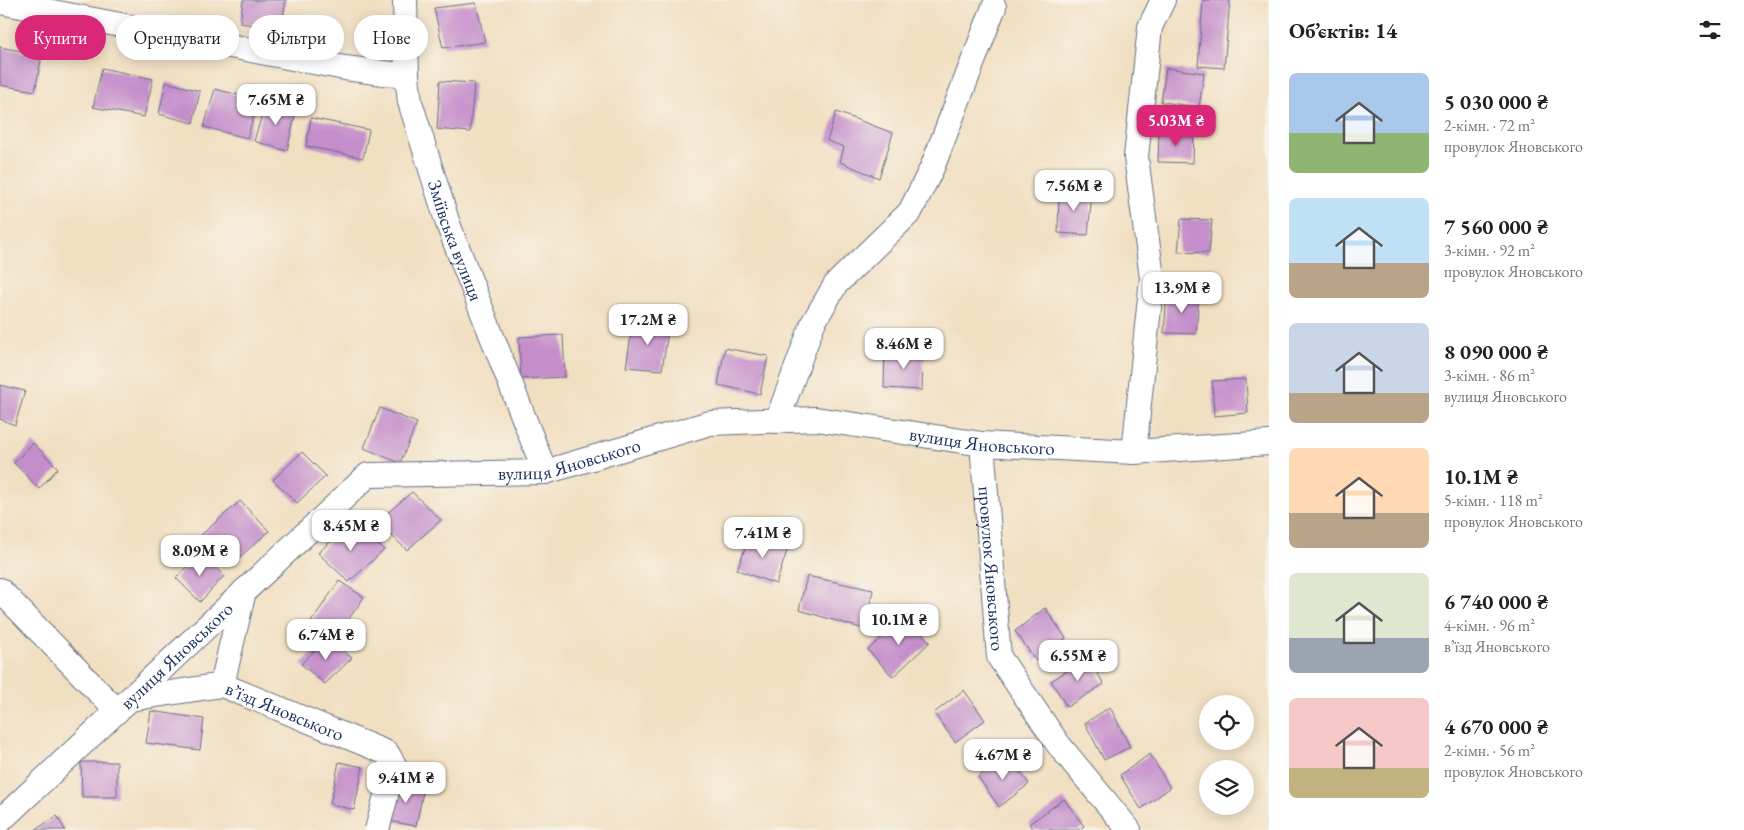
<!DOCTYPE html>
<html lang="uk">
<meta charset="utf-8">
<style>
body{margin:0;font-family:"EB Garamond",serif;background:#f6f6f6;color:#202124;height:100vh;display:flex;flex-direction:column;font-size:19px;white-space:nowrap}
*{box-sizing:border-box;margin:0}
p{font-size:16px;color:#757577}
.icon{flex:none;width:28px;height:28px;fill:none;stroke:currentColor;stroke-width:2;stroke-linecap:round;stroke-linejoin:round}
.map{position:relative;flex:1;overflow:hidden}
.sheet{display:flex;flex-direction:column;background:#fff;width:475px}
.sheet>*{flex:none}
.top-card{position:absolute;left:15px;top:15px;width:475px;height:45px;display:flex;gap:10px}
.fabs{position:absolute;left:1199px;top:695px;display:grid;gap:10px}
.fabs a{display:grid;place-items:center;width:55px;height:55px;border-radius:50%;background:#fff;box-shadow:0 2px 12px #0003;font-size:25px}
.price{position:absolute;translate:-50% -42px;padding:0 11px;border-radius:10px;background:#fff;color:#222;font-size:16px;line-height:32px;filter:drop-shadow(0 1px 2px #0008)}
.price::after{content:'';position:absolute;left:50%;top:30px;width:15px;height:11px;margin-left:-8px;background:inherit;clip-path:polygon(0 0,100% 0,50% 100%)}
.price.selected{background:#db2777;color:#fff}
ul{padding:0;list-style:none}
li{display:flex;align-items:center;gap:15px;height:125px;padding:0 20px}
li span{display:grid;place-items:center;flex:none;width:140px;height:100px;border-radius:8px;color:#555}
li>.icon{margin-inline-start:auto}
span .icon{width:60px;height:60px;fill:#fffc;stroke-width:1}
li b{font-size:21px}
h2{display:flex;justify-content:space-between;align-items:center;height:60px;padding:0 20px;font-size:21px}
.tag{padding:0 18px;border-radius:22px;background:#fff;box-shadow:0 2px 12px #0003;font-size:18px;line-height:45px}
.tag.selected{background:#db2777;color:#fff}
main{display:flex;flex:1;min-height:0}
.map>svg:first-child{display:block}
.building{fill:#c48ecb}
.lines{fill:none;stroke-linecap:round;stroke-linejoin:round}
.street-casing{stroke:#666d81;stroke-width:26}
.street{stroke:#fff;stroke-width:24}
.labels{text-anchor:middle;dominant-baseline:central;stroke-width:5;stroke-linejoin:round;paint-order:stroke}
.street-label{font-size:19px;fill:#1b2f5e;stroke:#f7f3e8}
</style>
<main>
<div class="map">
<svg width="1269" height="830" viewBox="0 0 1269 830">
<rect width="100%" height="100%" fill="#f7f3e8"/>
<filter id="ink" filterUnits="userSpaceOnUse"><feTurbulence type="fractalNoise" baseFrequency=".02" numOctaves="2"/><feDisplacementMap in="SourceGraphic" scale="10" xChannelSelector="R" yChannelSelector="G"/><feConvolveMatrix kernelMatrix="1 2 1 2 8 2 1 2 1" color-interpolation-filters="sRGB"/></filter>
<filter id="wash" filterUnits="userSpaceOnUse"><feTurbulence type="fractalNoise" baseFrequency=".0096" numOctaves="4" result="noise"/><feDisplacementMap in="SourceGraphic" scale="20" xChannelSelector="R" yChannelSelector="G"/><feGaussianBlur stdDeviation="1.12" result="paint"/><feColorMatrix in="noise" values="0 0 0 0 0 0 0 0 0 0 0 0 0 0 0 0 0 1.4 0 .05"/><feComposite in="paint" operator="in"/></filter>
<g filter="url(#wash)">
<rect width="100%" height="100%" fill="#f1dfc1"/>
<g id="blocks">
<path class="building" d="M243,0H286L281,29L240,23Z
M1203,0H1230L1224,68L1198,66Z
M476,3L485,42L443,48L434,8Z
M0,47L42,55L35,91L0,85Z
M102,68L153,79L144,117L93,107Z
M1166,68L1204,73L1199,107L1161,102Z
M440,81L474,83L470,132L437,129Z
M166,82L200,91L193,123L159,114Z
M215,89L259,100L247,138L204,127Z
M266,101L296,112L287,151L254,141Z
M836,112L893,133L879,178L840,162L844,147L827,141Z
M311,118L369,130L363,158L306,146Z
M1159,132H1194L1193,163L1158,162Z
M1059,190L1092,192L1088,235L1058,233Z
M1181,219L1212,220L1209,253L1178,252Z
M1167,293L1199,294L1196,334L1164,333Z
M633,323L669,326L662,370L626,367Z
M563,335L565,377L521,379L519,337Z
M725,348L768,356L760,394L718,385Z
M885,350L923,352L922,390L884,388Z
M1246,379L1248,413L1214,416L1212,381Z
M0,385L25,391L15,425L0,419Z
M380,408L417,423L400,463L364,448Z
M33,443L58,468L39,489L14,463Z
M302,452L326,476L297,503L273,480Z
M412,492L441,520L407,550L377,522Z
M240,501L269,531L231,565L201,535Z
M353,521L384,550L349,582L318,553Z
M750,535L788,548L776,584L737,570Z
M200,552L224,576L200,602L176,578Z
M807,576L873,590L864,629L799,610Z
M339,581L364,597L335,639L311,622Z
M1045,608L1066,638L1036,661L1015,631Z
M906,616L930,642L893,677L868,650Z
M327,638L352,658L325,684L301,664Z
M1088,658L1104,684L1067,707L1051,681Z
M964,690L985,720L955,742L934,713Z
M1110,707L1130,747L1104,760L1085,723Z
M151,711L204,719L200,750L146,743Z
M1150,754L1170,788L1141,809L1120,775Z
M1008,755L1029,784L999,807L978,777Z
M81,762H117V797H82Z
M339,762L363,767L354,810L330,804Z
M396,782L424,787L416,826L388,821Z
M1064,799L1084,826L1078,830H1034L1029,824Z
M57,816L65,830H35Z"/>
</g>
</g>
<g filter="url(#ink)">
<use href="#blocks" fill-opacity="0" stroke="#666d81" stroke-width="1"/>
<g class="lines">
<g class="street-casing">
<g id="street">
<path id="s1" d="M405,0L407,76L410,102L448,224L545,472"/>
<path d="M0,2L345,68L407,76"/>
<path d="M777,421L813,323L836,284L910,212L932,168L994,7"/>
<path id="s2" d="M982,444L999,657L1058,744L1129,830"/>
<path d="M1134,452L1152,278L1136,157L1150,27L1163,0"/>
<path d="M0,590L117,711"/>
<path d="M222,685L244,591"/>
<path id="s3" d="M130,699L222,685L387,753L394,765L377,830"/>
<path id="s4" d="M0,821L368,475L545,472L710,423L816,419L982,444L1134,452L1269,443"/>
</g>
</g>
<use href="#street" class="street"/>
</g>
</g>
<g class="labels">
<g class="street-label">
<text stroke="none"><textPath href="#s1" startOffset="248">Зміївська вулиця</textPath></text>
<text stroke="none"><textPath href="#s4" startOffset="1128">вулиця Яновського</textPath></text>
<text stroke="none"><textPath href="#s4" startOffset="708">вулиця Яновського</textPath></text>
<text stroke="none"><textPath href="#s2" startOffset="125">провулок Яновського</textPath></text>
<text stroke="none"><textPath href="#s4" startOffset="242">вулиця Яновського</textPath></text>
<text stroke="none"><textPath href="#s3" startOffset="161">в’їзд Яновського</textPath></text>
</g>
</g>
</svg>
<div class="fabs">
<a><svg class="icon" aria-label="locate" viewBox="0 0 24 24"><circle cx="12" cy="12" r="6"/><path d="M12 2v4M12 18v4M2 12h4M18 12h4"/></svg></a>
<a><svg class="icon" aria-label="layers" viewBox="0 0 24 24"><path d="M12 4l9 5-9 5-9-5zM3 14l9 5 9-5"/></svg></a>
</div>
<b class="price" style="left:276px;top:126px">7.65M ₴</b>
<b class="price selected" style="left:1176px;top:147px">5.03M ₴</b>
<b class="price" style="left:1074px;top:212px">7.56M ₴</b>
<b class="price" style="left:1182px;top:314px">13.9M ₴</b>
<b class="price" style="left:648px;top:346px">17.2M ₴</b>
<b class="price" style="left:904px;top:370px">8.46M ₴</b>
<b class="price" style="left:351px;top:552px">8.45M ₴</b>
<b class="price" style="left:763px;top:559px">7.41M ₴</b>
<b class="price" style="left:200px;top:577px">8.09M ₴</b>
<b class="price" style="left:899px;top:646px">10.1M ₴</b>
<b class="price" style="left:326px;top:661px">6.74M ₴</b>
<b class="price" style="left:1078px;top:682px">6.55M ₴</b>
<b class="price" style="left:1003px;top:781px">4.67M ₴</b>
<b class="price" style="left:406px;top:804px">9.41M ₴</b>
<div class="top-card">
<a class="tag selected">Купити</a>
<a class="tag">Орендувати</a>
<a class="tag">Фільтри</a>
<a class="tag">Нове</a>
</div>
</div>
<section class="sheet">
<h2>Об’єктів: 14<svg class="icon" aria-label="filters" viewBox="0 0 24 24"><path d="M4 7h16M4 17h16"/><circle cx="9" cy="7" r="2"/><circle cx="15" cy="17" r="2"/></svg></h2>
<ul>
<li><span style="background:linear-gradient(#a9c7e8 60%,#8fb573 0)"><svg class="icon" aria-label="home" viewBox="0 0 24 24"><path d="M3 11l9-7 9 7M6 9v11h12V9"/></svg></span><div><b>5 030 000 ₴</b><p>2-кімн. · 72 m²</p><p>провулок Яновського</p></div></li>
<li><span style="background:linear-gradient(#bfe0f5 65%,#b9a48a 0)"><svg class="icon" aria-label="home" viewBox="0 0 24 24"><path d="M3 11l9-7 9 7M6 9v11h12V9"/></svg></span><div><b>7 560 000 ₴</b><p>3-кімн. · 92 m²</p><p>провулок Яновського</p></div></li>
<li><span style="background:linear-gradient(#c9d6e8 70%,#b9a48a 0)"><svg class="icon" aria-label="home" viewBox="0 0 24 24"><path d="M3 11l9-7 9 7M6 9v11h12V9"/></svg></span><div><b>8 090 000 ₴</b><p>3-кімн. · 86 m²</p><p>вулиця Яновського</p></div></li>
<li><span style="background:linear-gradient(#ffd9b3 65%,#b9a48a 0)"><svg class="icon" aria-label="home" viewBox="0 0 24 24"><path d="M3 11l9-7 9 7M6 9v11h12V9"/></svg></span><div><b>10.1M ₴</b><p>5-кімн. · 118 m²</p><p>провулок Яновського</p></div></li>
<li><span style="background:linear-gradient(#dfe7d0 65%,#9aa5b1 0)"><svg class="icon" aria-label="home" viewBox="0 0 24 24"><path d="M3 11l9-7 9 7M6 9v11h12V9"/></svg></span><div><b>6 740 000 ₴</b><p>4-кімн. · 96 m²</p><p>в’їзд Яновського</p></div></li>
<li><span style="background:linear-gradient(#f6c9c9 70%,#c2b280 0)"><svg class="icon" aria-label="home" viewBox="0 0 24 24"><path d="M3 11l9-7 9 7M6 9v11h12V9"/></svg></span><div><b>4 670 000 ₴</b><p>2-кімн. · 56 m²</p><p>провулок Яновського</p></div></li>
</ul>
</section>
</main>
